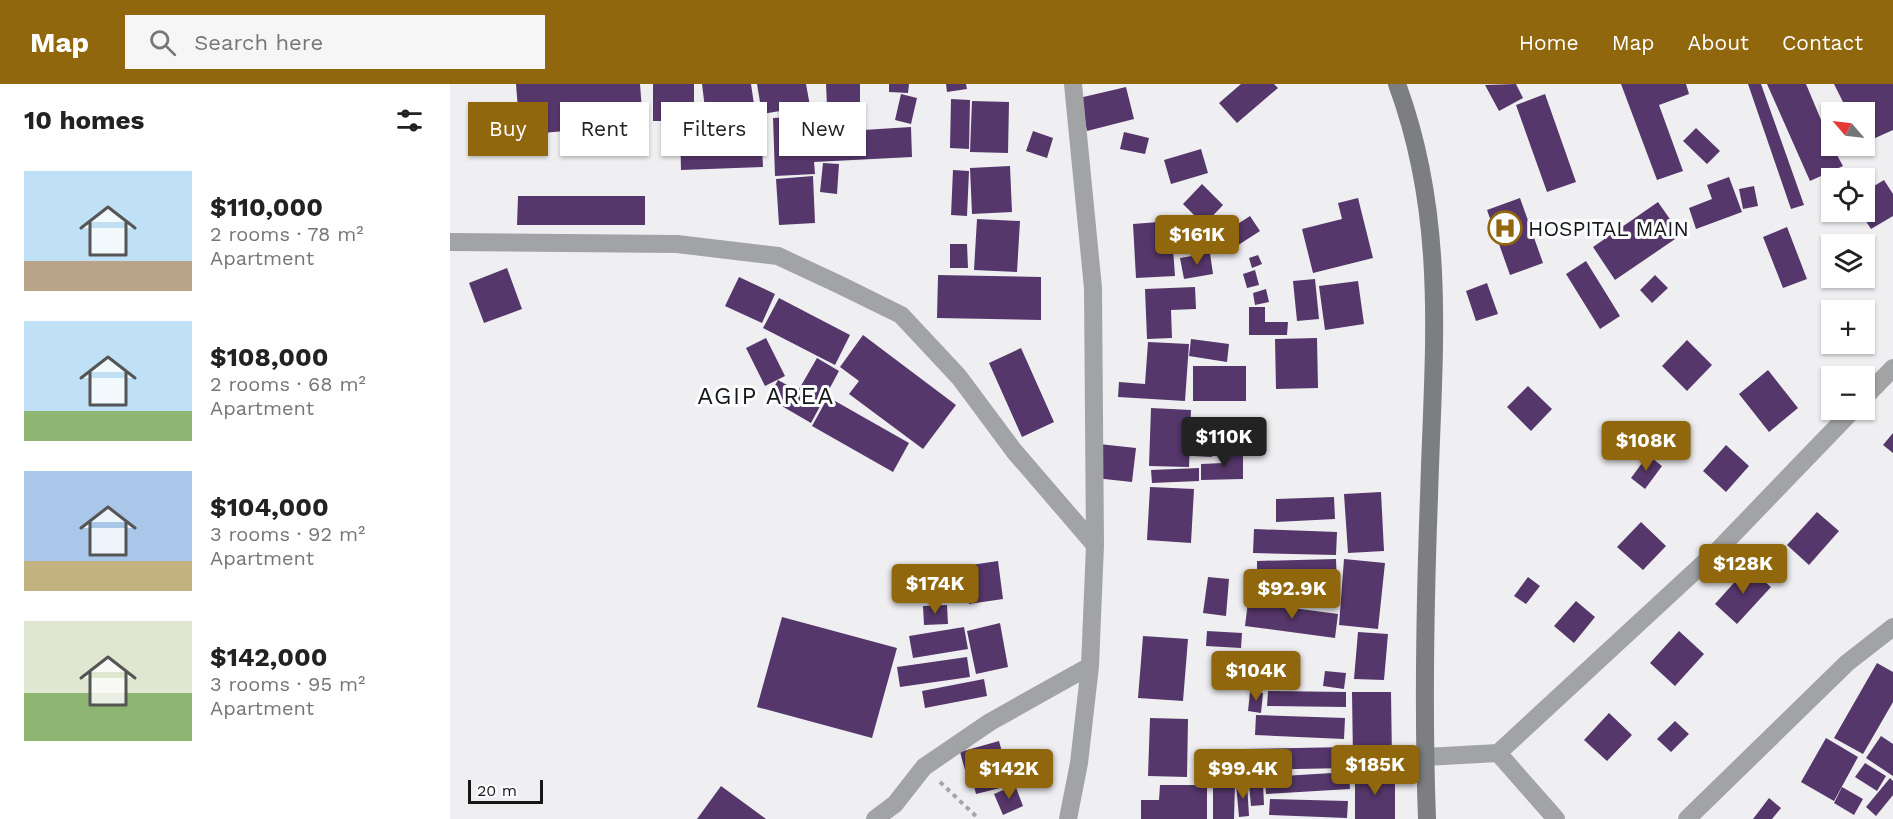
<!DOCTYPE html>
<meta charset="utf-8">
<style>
body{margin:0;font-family:"Work Sans",sans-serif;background:#f6f6f6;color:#222;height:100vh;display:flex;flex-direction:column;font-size:22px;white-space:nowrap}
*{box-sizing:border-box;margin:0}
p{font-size:20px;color:#767676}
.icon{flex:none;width:33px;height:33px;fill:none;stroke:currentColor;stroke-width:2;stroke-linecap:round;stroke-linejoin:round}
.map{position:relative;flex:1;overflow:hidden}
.details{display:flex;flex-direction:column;background:#fff;width:450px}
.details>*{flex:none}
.guide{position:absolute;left:18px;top:18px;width:570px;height:54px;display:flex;gap:12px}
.needle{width:39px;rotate:298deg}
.fabs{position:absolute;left:1371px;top:18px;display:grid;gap:12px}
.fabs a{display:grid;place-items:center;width:54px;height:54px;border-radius:0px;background:#fff;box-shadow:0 2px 4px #0004;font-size:30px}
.scale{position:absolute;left:18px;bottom:15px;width:75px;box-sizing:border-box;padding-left:6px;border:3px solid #171718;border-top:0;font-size:16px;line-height:21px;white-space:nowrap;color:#171718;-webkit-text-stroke:4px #fcfdff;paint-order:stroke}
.price{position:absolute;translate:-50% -51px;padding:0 14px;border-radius:6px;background:#90670d;color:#fff;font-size:20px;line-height:39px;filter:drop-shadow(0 2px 3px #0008)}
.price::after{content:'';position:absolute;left:50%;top:36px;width:18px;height:14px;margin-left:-9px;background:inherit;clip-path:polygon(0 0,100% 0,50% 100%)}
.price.active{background:#222;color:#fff}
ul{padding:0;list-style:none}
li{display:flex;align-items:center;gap:18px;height:150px;padding:0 24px}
li span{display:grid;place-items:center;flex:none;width:168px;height:120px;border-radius:0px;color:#555}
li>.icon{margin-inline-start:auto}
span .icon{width:72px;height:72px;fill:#fffc;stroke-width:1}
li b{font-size:26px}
h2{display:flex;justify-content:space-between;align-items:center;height:72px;padding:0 24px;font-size:26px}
.tag{padding:0 21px;border-radius:0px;background:#fff;box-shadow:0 2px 4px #0004;font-size:21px;line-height:54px}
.tag.active{background:#90670d;color:#fff}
header{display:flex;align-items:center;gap:36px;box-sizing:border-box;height:84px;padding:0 30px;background:#90670d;color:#fff}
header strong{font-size:28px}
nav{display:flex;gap:33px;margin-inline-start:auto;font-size:21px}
.search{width:420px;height:54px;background:#f6f6f6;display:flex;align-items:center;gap:15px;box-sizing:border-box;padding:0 21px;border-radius:0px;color:#767676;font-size:22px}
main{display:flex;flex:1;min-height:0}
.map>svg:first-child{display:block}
.building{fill:#56376b}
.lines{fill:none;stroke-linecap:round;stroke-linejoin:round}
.path{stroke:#a5a5a7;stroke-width:4;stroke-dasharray:4.5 4.5;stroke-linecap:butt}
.minor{stroke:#a2a3a4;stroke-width:18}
.secondary{stroke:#7d7e80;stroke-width:18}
.labels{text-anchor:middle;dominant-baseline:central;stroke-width:6;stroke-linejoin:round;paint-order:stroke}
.poi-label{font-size:21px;fill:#171718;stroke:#fcfdff;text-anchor:start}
.quarter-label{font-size:24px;letter-spacing:1.5px;fill:#171718;stroke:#fcfdff}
</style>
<header>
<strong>Map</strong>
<div class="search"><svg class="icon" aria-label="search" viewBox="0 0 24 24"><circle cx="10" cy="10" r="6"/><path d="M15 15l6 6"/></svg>Search here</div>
<nav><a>Home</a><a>Map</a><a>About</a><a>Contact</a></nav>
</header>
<main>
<section class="details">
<h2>10 homes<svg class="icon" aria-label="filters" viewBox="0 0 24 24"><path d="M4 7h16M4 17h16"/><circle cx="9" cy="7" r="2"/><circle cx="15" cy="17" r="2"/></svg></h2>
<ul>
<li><span style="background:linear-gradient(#bfe0f5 75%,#b9a48a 0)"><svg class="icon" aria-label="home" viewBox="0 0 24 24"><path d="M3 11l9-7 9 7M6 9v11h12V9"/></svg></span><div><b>$110,000</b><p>2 rooms · 78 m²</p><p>Apartment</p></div></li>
<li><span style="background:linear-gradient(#bfe0f5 75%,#8fb573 0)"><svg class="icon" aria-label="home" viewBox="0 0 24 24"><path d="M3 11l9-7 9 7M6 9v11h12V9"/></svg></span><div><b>$108,000</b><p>2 rooms · 68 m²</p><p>Apartment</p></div></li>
<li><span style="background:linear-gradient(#a9c7e8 75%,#c2b280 0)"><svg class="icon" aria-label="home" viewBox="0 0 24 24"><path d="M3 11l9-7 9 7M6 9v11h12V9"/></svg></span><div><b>$104,000</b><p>3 rooms · 92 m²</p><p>Apartment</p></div></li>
<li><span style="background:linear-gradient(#dfe7d0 60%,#8fb573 0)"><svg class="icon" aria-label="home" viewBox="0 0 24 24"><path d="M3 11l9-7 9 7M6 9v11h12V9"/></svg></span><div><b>$142,000</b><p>3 rooms · 95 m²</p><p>Apartment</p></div></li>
</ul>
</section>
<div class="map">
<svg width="1443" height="735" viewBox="0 0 1443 735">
<rect width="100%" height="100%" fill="#efeff2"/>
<path class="building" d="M66,0H190L193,40L70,51Z
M203,0H244V37H203Z
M252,0H301L305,27L274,32L275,39L257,41Z
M307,0H356L360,22L312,30Z
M376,0H410V21L377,22Z
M439,0H459L458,9L439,8Z
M496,0H516L517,5L497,8Z
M791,0H824L828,4L787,39L769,19Z
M1066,0L1073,14L1049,27L1035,1Z
M1171,0H1236L1239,10L1209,21L1233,87L1207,96Z
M1298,0H1311L1354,121L1341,125Z
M1317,0H1356L1382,62L1393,82L1360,97Z
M1384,0H1443V46L1414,59V28H1398Z
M676,3L684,35L637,47L629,14Z
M451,10L467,14L461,40L445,36Z
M1095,10L1126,98L1097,108L1066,21Z
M501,15L520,16L519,65L500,64Z
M522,17L559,18L558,69L520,68Z
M380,31L381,48L461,43L462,73L364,78L365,90L325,92L323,34Z
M311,41L313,83L231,86L230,45Z
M1246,44L1270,67L1257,80L1233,57Z
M583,47L603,54L597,74L576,67Z
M674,48L699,54L695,70L670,65Z
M751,65L758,89L721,100L714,76Z
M373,79L389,80L387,110L370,108Z
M560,82L562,128L522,130L520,84Z
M503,86L519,87L517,132L501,131Z
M363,92L365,139L329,141L326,95Z
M1279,93L1292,128L1246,145L1239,124L1262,115L1257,101Z
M1434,96L1443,110V132L1421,145L1410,128H1414V108Z
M752,100L773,121L754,141L733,120Z
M1304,102L1308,122L1293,125L1289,105Z
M1382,111V127L1374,117Z
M68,112H195V141H67Z
M908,114L923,174L863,189L852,145L892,135L888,119Z
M1070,114L1093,179L1060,191L1037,126Z
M1208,118L1231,151L1165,196L1143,163Z
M800,132L810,147L776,169L766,154Z
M527,135L570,137L567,188L524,186Z
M721,137L725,192L686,194L683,140Z
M1337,143L1357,195L1333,204L1313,153Z
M500,160H517L518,184H500Z
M760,169L763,190L734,195L730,174Z
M808,171L812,180L802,184L799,174Z
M1136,177L1170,232L1150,245L1116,190Z
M57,184L72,225L34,239L19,199Z
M805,186L809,201L797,204L793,190Z
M488,191L591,193V236L487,234Z
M1205,191L1218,204L1202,219L1190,206Z
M289,193L325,210L312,239L275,222Z
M865,195L869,235L847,237L843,197Z
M908,197L914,240L875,246L869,202Z
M1037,199L1048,230L1026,237L1016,207Z
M745,203L746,225L721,226L722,254L697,255L695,205Z
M816,205L819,218L805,221L803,209Z
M329,214L400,251L385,281L313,244Z
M799,223H815V238H838L837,251H799Z
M413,251L506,321L473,365L399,310L409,297L390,283Z
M316,254L335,292L315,302L296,264Z
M867,254L868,304L826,305L825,255Z
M741,255L779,260L777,278L739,272Z
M1237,256L1262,281L1237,307L1212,282Z
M698,258L739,260L735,317L668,313L669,298L695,300Z
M571,264L604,338L572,353L539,279Z
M367,274L389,287L361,339L318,314L328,296L348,307Z
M743,282H796V317H743Z
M1318,286L1348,324L1319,348L1289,310Z
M1078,302L1102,325L1081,347L1057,323Z
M378,313L459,359L443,388L362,342Z
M701,324L741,326L739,383L699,382Z
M746,335L763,336L762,373L744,372Z
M773,339L793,340L792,367L771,366Z
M1443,349V369L1433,361Z
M649,360L686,364L682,398L645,394Z
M1276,361L1299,382L1276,408L1253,387Z
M772,369H793V395L751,396V380L773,379Z
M1198,371L1212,382L1195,405L1181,394Z
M749,384V397L702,399L701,386Z
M700,403L744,405L741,459L697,456Z
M931,408L934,467L898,469L894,410Z
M884,413L885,435L826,438V415Z
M1367,428L1389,447L1359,481L1337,461Z
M1191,438L1216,462L1193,486L1167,463Z
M804,445L887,448L886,471L803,469Z
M886,475L887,499L807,501V477Z
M894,475L935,479L928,545L889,541Z
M548,477L553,515L519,520L514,482Z
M1298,483L1321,503L1287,540L1265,520Z
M758,493L779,495L776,532L753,529Z
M1078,493L1090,502L1076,520L1064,512Z
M1126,517L1145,533L1124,559L1104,542Z
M798,518L888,530L885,554L795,542Z
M497,521L498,540L474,541L473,522Z
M332,533L447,564L422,654L307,623Z
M550,539L558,583L526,590L517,547Z
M514,543L518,565L463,574L459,552Z
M757,547L792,549L791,564L756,562Z
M1229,547L1254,570L1225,602L1200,579Z
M908,548L938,550L934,596L904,595Z
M693,552L738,555L733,617L688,614Z
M517,573L520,593L450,603L447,583Z
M1427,579L1443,588V618L1413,670L1384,654Z
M875,587L896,589L894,605L873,602Z
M534,595L537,612L475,624L472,607Z
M818,607L896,608V623L817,622Z
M800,608L813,609L811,629L798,627Z
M902,608H941L942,676H903Z
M1159,629L1182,651L1157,677L1134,656Z
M806,631L895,634L894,655L805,651Z
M700,634L738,635L737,693L698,692Z
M1225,637L1239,650L1221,668L1207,655Z
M1431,652L1443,660V692L1416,674Z
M1376,654L1408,673L1384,717L1351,698Z
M549,657L554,675L515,686L510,668Z
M898,663V684L794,686L793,665Z
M560,676L566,700L526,710L520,686Z
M1415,679L1436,692L1427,707L1405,693Z
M899,688L900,705L816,710L815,693Z
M905,689H945V735H905Z
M1440,694L1443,697V711L1426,732L1416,723Z
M763,699H785L784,735H763Z
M797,699L799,732L789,733L786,700Z
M813,699L814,721L801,722L799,700Z
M565,701L573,722L553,731L544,710Z
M710,701H757V735H691V716H709Z
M271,702L316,735H247Z
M1392,703L1413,715L1404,731L1384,719Z
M1319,714L1331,724L1322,735H1303Z
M820,715L898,717L897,734L819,731Z"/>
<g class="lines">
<path class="path" d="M490,698L529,735"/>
<path class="minor" d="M0,158L227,160L328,172L388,200L451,231L509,293L564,367L645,461
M1414,314L1443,284
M1048,669L1106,735
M975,673L1048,669L1270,464L1403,326
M425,735L445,720L474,683L540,638L640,582
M618,735L629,679L640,582L645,461L643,204L623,0
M1237,735L1397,579L1443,543"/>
<path class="secondary" d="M947,0C998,138 983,269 979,413C975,520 973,628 977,735"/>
</g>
<defs>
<g id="hospital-ring" transform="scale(1.725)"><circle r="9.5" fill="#fcfdff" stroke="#90670d" stroke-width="1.5"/><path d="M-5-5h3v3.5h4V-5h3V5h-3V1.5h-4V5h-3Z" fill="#90670d"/></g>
</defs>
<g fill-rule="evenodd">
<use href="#hospital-ring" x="1055" y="144"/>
</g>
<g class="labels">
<g class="poi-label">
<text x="1078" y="144">HOSPITAL MAIN</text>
</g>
<g class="quarter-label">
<text x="316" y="312">AGIP AREA</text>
</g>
</g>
</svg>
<div class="fabs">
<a><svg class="needle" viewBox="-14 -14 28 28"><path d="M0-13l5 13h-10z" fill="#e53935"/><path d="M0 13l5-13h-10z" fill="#767676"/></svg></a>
<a><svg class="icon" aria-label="locate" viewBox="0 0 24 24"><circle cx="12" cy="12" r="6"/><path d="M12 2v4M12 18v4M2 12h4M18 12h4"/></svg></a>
<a><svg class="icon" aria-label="layers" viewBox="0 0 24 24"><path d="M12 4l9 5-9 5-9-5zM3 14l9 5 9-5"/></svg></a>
<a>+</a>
<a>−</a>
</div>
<div class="scale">20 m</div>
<b class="price" style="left:747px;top:182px">$161K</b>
<b class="price active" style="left:774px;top:384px">$110K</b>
<b class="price" style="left:1196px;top:388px">$108K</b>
<b class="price" style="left:1293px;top:511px">$128K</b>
<b class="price" style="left:485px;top:531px">$174K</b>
<b class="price" style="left:842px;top:536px">$92.9K</b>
<b class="price" style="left:806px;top:618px">$104K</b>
<b class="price" style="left:925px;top:712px">$185K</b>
<b class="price" style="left:559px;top:716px">$142K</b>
<b class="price" style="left:793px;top:716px">$99.4K</b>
<div class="guide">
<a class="tag active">Buy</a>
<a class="tag">Rent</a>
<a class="tag">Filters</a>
<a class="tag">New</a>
</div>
</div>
</main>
